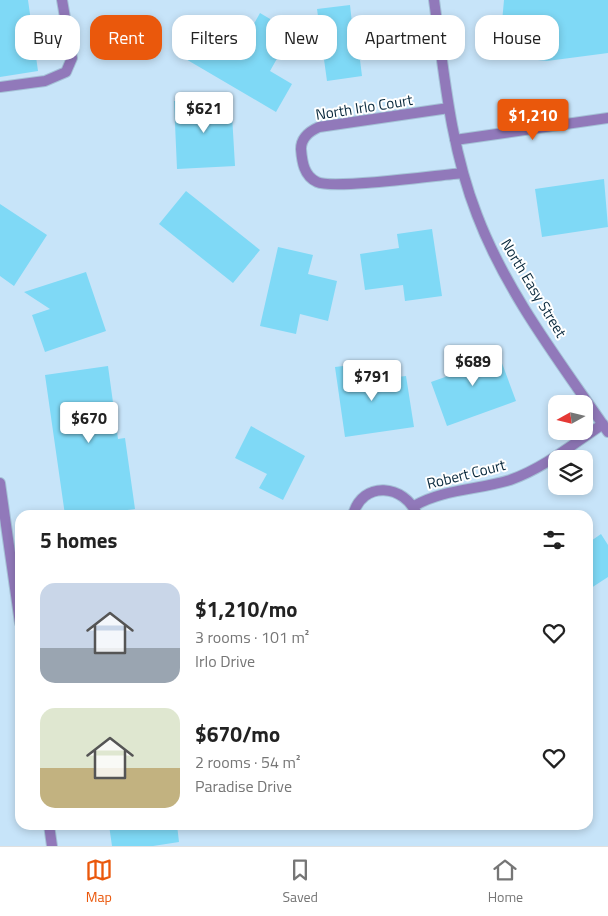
<!DOCTYPE html>
<meta charset="utf-8">
<style>
body{margin:0;font-family:"Titillium Web",sans-serif;background:#f6f6f6;color:#222;height:100vh;display:flex;flex-direction:column;font-size:19px;white-space:nowrap}
*{box-sizing:border-box;margin:0}
p{font-size:16px;color:#767676}
.icon{flex:none;width:28px;height:28px;fill:none;stroke:currentColor;stroke-width:2;stroke-linecap:round;stroke-linejoin:round}
.map{position:relative;flex:1;overflow:hidden}
.drawer{position:absolute;left:15px;top:510px;width:578px;height:320px;display:flex;flex-direction:column;background:#fff;border-radius:15px;box-shadow:0 2px 8px #0003}
.drawer>*{flex:none}
.hud{position:absolute;left:15px;top:15px;width:579px;height:45px;display:flex;gap:10px}
.needle{width:32px;rotate:262deg}
.tools{position:absolute;left:548px;top:395px;display:grid;gap:10px}
.tools a{display:grid;place-items:center;width:45px;height:45px;border-radius:10px;background:#fff;box-shadow:0 2px 8px #0003;font-size:25px}
.price{position:absolute;translate:-50% -42px;padding:0 11px;border-radius:5px;background:#fff;color:#222;font-size:16px;line-height:32px;filter:drop-shadow(0 1px 2px #0008)}
.price::after{content:'';position:absolute;left:50%;top:30px;width:15px;height:11px;margin-left:-8px;background:inherit;clip-path:polygon(0 0,100% 0,50% 100%)}
.price.on{background:#ea580c;color:#fff}
ul{padding:0;list-style:none}
li{display:flex;align-items:center;gap:15px;height:125px;padding:0 25px}
li span{display:grid;place-items:center;flex:none;width:140px;height:100px;border-radius:15px;color:#555}
li>.icon{margin-inline-start:auto}
span .icon{width:60px;height:60px;fill:#fffc;stroke-width:1}
li b{font-size:21px}
h2{display:flex;justify-content:space-between;align-items:center;height:60px;padding:0 25px;font-size:21px}
.tag{padding:0 18px;border-radius:15px;background:#fff;box-shadow:0 2px 8px #0003;font-size:18px;line-height:45px}
.tag.on{background:#ea580c;color:#fff}
.menu{display:flex;justify-content:space-around;align-items:center;height:70px;border-top:1px solid #e0e0e0;background:#fff;font-size:14px;color:#767676}
.menu a{display:grid;justify-items:center;gap:2px}
.menu .on{color:#ea580c}
.map>svg:first-child{display:block}
.building{fill:#7fd9f6}
.lines{fill:none;stroke-linecap:round;stroke-linejoin:round}
.lane-casing{stroke:#a5c2d7;stroke-width:12}
.street-casing{stroke:#a5c2d7;stroke-width:12}
.lane{stroke:#9179ba;stroke-width:10}
.street{stroke:#9179ba;stroke-width:10}
.labels{text-anchor:middle;dominant-baseline:central;stroke-width:4;stroke-linejoin:round;paint-order:stroke}
.street-label{font-size:15px;fill:#08283c;stroke:#fff}
</style>
<div class="map">
<svg width="608" height="846" viewBox="0 0 608 846">
<rect width="100%" height="100%" fill="#c7e4f9"/>
<path class="building" d="M0,0H28L38,71L0,77Z
M504,0H608V53L547,61L483,54L486,21L502,22Z
M350,5L352,23L384,18L390,56L360,60L362,76L327,81L317,9Z
M260,13L292,32L270,71L292,84L276,112L184,58L195,39L216,51L235,19L251,29Z
M231,98L235,166L177,169L174,101Z
M604,179L608,227L542,237L535,189Z
M186,191L260,250L233,283L159,224Z
M0,204L47,235L14,286L0,276Z
M432,229L442,296L405,301L403,285L365,290L360,254L399,248L397,234Z
M278,247L313,255L308,274L337,281L328,321L300,314L296,334L260,326Z
M86,272L106,331L45,352L32,315L50,309L24,292Z
M496,347L516,401L447,426L431,382L448,376L445,366Z
M368,363L371,380L406,376L414,427L345,437L335,367Z
M108,366L118,439L125,438L135,509L90,515H65L45,375Z
M251,426L305,456L283,500L259,488L267,474L235,458Z
M601,534L608,545V577L588,590V543Z
M109,825H177L179,842L153,846H112Z"/>
<g class="lines">
<g class="lane-casing">
<path id="lane" d="M0,87L45,81L66,72L72,58L62,0"/>
</g>
<g class="street-casing">
<path id="street" d="M434,0C444,72 450,146 477,215C507,294 561,363 608,432
M449,108L319,127C310,131 301,137 301,149C302,162 304,176 317,182C334,190 438,175 463,173
M455,140L608,118
M0,483L20,623
M414,506C443,489 478,490 510,480C544,468 573,444 603,424
M353,515C362,480 405,484 417,515
M49,825L52,846"/>
</g>
<use href="#lane" class="lane"/>
<use href="#street" class="street"/>
</g>
<g class="labels">
<g class="street-label">
<text transform="translate(364 107) rotate(-9)">North Irlo Court</text>
<text transform="translate(534 288) rotate(59)">North Easy Street</text>
<text transform="translate(466 474) rotate(-14)">Robert Court</text>
</g>
</g>
</svg>
<div class="tools">
<a><svg class="needle" viewBox="-14 -14 28 28"><path d="M0-13l5 13h-10z" fill="#e53935"/><path d="M0 13l5-13h-10z" fill="#767676"/></svg></a>
<a><svg class="icon" aria-label="layers" viewBox="0 0 24 24"><path d="M12 4l9 5-9 5-9-5zM3 14l9 5 9-5"/></svg></a>
</div>
<b class="price" style="left:204px;top:134px">$621</b>
<b class="price on" style="left:533px;top:141px">$1,210</b>
<b class="price" style="left:473px;top:387px">$689</b>
<b class="price" style="left:372px;top:402px">$791</b>
<b class="price" style="left:89px;top:444px">$670</b>
<div class="hud">
<a class="tag">Buy</a>
<a class="tag on">Rent</a>
<a class="tag">Filters</a>
<a class="tag">New</a>
<a class="tag">Apartment</a>
<a class="tag">House</a>
</div>
<section class="drawer">
<h2>5 homes<svg class="icon" aria-label="filters" viewBox="0 0 24 24"><path d="M4 7h16M4 17h16"/><circle cx="9" cy="7" r="2"/><circle cx="15" cy="17" r="2"/></svg></h2>
<ul>
<li><span style="background:linear-gradient(#c9d6e8 65%,#9aa5b1 0)"><svg class="icon" aria-label="home" viewBox="0 0 24 24"><path d="M3 11l9-7 9 7M6 9v11h12V9"/></svg></span><div><b>$1,210/mo</b><p>3 rooms · 101 m²</p><p>Irlo Drive</p></div><svg class="icon" aria-label="heart" viewBox="0 0 24 24"><path d="M12 20l-8-8c-3-5 5-10 8-4 3-6 11-1 8 4z"/></svg></li>
<li><span style="background:linear-gradient(#dfe7d0 60%,#c2b280 0)"><svg class="icon" aria-label="home" viewBox="0 0 24 24"><path d="M3 11l9-7 9 7M6 9v11h12V9"/></svg></span><div><b>$670/mo</b><p>2 rooms · 54 m²</p><p>Paradise Drive</p></div><svg class="icon" aria-label="heart" viewBox="0 0 24 24"><path d="M12 20l-8-8c-3-5 5-10 8-4 3-6 11-1 8 4z"/></svg></li>
</ul>
</section>
</div>
<nav class="menu">
<a class="on"><svg class="icon" aria-label="map" viewBox="0 0 24 24"><path d="M3 6l6-2 6 2 6-2v14l-6 2-6-2-6 2zM9 4v14M15 6v14"/></svg>Map</a>
<a><svg class="icon" aria-label="saved" viewBox="0 0 24 24"><path d="M7 4h10v16l-5-4-5 4z"/></svg>Saved</a>
<a><svg class="icon" aria-label="home" viewBox="0 0 24 24"><path d="M3 11l9-7 9 7M6 9v11h12V9"/></svg>Home</a>
</nav>
